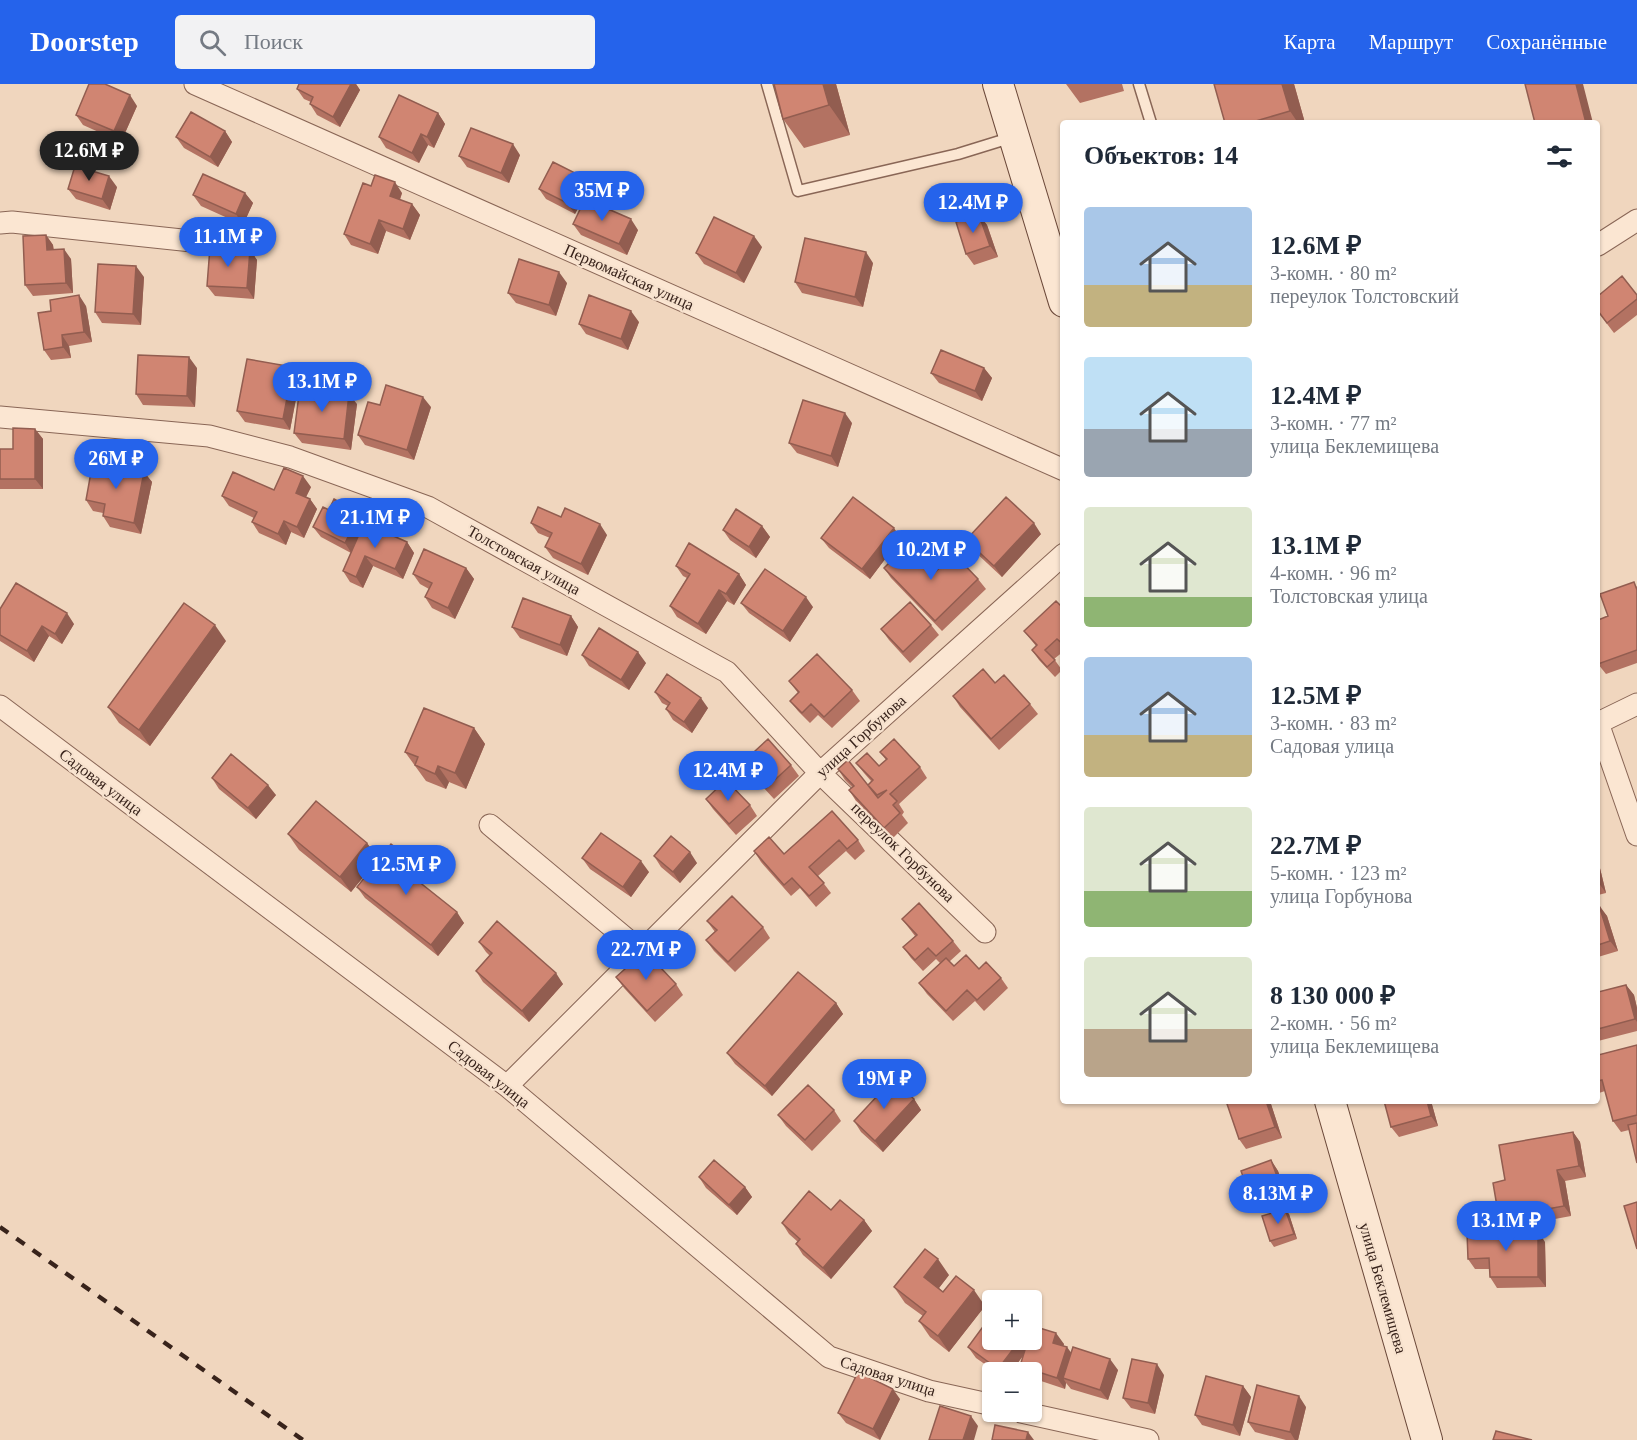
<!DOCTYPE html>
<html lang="ru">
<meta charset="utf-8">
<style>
body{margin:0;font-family:Georgia,serif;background:#f2f2f3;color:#1f2937;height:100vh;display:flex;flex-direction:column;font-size:22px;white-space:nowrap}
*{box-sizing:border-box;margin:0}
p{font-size:20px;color:#747a83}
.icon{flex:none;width:33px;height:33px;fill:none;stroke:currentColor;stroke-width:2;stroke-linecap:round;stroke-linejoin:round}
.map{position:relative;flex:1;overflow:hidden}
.side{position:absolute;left:1060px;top:36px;width:540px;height:984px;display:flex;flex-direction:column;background:#fff;border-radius:6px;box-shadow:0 2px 4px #0004}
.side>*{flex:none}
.tools{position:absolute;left:982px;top:1206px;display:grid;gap:12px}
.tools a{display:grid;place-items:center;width:60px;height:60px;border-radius:6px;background:#fff;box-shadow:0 2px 4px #0004;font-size:30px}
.price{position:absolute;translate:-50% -51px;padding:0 14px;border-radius:21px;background:#2563eb;color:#fff;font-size:20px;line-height:39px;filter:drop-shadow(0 2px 3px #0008)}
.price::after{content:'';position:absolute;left:50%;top:36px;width:18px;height:14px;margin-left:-9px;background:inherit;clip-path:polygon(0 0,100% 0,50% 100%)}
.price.on{background:#222;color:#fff}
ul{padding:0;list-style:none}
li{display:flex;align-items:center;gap:18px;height:150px;padding:0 24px}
li span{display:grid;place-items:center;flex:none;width:168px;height:120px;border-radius:6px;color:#555}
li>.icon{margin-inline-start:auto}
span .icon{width:72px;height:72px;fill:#fffc;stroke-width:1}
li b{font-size:26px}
h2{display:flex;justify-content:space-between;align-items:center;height:72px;padding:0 24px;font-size:26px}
header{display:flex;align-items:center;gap:36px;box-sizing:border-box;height:84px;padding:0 30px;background:#2563eb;color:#fff}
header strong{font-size:28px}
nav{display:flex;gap:33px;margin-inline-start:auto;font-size:21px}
.search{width:420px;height:54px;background:#f2f2f3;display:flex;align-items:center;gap:15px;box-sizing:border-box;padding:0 21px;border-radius:6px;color:#747a83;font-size:22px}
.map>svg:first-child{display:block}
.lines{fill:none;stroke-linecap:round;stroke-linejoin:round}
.service-casing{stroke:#896656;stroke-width:13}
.minor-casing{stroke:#896656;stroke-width:23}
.secondary-casing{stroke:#6b4839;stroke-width:32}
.service{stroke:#fbe6d2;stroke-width:10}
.minor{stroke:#fbe6d2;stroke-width:21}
.secondary{stroke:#fbe6d2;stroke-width:30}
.rail{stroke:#38231b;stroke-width:4.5;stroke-dasharray:10 10;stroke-linecap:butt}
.wall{fill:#b37262}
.shaded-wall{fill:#925d50}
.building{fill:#d08572;stroke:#925d50;stroke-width:1.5}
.labels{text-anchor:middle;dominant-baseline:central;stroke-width:4.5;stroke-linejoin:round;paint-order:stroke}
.street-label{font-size:16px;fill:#38231b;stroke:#f7e2ce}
</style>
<header>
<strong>Doorstep</strong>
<div class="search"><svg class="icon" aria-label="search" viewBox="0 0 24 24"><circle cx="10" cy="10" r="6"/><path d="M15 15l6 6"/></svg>Поиск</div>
<nav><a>Карта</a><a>Маршрут</a><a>Сохранённые</a></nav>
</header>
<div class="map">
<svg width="1637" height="1356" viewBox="0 0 1637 1356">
<rect width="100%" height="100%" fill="#f0d6be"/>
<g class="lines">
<g class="service-casing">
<path id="service" d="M767,0L798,107L958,70L1013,53
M1139,0L1151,39"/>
</g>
<g class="minor-casing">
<path id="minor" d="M195,0L1064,386
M0,139L12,138L248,163
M1598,161L1637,136
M0,333L209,352L290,373L428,423L727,588L820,689L985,848
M1637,620L1598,639L1637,751
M0,622L507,1002L829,1273L929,1307L993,1321
M490,741L641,867
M507,1002L820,689L1064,470
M1021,1328L1148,1356"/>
</g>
<g class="secondary-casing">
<path id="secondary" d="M998,0L1064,218
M1330,1017L1427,1356"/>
</g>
<use href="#service" class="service"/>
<use href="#minor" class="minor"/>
<use href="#secondary" class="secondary"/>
<path class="rail" d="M0,1143L303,1356"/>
</g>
<path class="wall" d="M299,0H356L360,6L340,43L317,31L310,20L311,18L304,15L297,5Z
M836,0L850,51L804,64L783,35Z
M1066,0H1122L1124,7L1080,19Z
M1214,0H1294L1305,39H1225Z
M137,22L121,58L83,41L76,31Z
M438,29L445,40L434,64L428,61L419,79L386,64L379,53Z
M225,47L232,58L218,83L184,64L176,53Z
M520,71L509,99L467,83L459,72Z
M581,92L589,103L575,130L546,115L539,105Z
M371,102L402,109L400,116L412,120L420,131L410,156L386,147L378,170L351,161L344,150Z
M117,103L110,126L76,115L68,105Z
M245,109L253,119L243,141L201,122L193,111Z
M979,131L987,141L998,173L974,181L966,170Z
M573,140L638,146L627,171L581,151Z
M46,151L53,161L54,166L71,175L73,209L33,212L25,201Z
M762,163L744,199L704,180L696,169Z
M250,166L257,176L254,215L215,212L207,202Z
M873,179L863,223L802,209L795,198Z
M144,193L141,241L102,239L95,228Z
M567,199L556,232L516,219L508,209Z
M1637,211V231L1614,249L1598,228V212Z
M86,222L92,258L69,262L71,274L51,276L44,266Z
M639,238L628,266L586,250L579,240Z
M197,284L195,323L143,321L136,310Z
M984,284L992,294L982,317L939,299L931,289Z
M300,294L290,346L245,338L237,327Z
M357,320L351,366L302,359L294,349Z
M380,321L431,323L414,376L365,361L358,351Z
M852,339L838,383L797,369L789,359Z
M35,345L43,355V405H0V365H13Z
M144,388L152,398L141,450L110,443L103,432V429L93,427L86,416Z
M311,403L306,413L310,415L317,425L304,454L291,448L286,461L259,449L252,438L254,434L229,422L222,412Z
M329,426L352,431V432L357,435L362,443L407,458L414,469L403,495L373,482L363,504L350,498L343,487L351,469L321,453L313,443Z
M531,439L607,451L588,491L553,474L545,463L550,454L538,449Z
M762,442L770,453L756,474L730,456L723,446Z
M1041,450L1002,493L973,466L966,456Z
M821,454H901L870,495L829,464Z
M676,482L739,490L746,501L734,521L727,517L706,550L677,533L670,522L687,494L683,492Z
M466,484L474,495L455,535L432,524L425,513L429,505L420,500L413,490Z
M884,484L978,495L986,505L942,547L891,494Z
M1637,502V579L1606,590L1598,580L1608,532Z
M741,519L813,523L790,558L749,529Z
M0,525L74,540L62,560L49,552L34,578L0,557Z
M1064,525V567L1054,575L1062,586L1055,593L1039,576L1032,566L1036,562L1024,547Z
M571,532L578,543L567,572L520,554L512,543Z
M931,541L939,551L910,579L889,556L881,545Z
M226,557L150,662L119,639L108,623Z
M582,571L646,579L629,606L589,582Z
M789,597L852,606L860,617L832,644L818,631L810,639L798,627L790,617L798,609Z
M995,599L1030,620L1038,630L999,666L960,623L953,612Z
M655,608L708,624L692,649L673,636L666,625L668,622L662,619Z
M474,644L485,660L466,705L449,698L446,705L426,697L405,668Z
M880,668L920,683L927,694L899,720L904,728L902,731L908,739L892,755L856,717L849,706L852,703L845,696L838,685L870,704L871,697L864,689L856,679L879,682L886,676Z
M743,678L791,681L799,692L774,715L750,689Z
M212,694L276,711L256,735L219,705Z
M706,715L750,721L757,732L736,751L713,725Z
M832,727L858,756L865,767L855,776L846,767L818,792L831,809L816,823L800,804L791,812L761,778L754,767L784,770Z
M288,750L367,759L378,775L351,808L299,766Z
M654,772L697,779L680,799L661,783Z
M582,774L649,788L631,813L590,785Z
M410,775L418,786L412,793L464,839L438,872L365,814L357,803Z
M1598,776L1606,809L1598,811Z
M1598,822L1607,832L1618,867L1598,873Z
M902,835L953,857L961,867L949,878L954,882L979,885L1001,894L1008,904L984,927L975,917L953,937L927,910L919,899L940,879L936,875L923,887L911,874L903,863L915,852Z
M707,837L763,843L770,854L735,888L714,867L706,856L715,848Z
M479,858L563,900L529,938L483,898L476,887L490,872L486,868Z
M616,893L676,900L683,911L655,938L624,904Z
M1626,901L1634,911L1637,924V947L1598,957V908Z
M836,919L843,930L772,1012L735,980L727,969Z
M1637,961V1079L1629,1046L1621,1048L1613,1037L1605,1007L1599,1009L1598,1006V971Z
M914,1015L921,1026L883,1068L861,1048L854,1037Z
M1226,1017H1270L1282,1054L1246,1065L1239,1055Z
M1431,1017L1438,1042L1399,1053L1391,1043Z
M834,1026L841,1037L812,1067L786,1042L778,1031Z
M1573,1048L1580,1058L1586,1093L1565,1097L1571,1132L1506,1144L1499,1134L1505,1096Z
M1271,1076L1278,1087L1288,1114L1258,1125L1251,1114Z
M699,1093L745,1103L752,1113L737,1131L706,1104Z
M831,1126L864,1136L872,1147L831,1195L803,1171L796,1160L798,1158L789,1150L782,1139Z
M1289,1130L1297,1155L1274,1163L1270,1157Z
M1545,1158L1546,1203L1497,1204L1490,1193V1185H1475L1468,1175Z
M949,1191L939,1204L943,1208L985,1222L949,1268L930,1253L919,1237L923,1232L905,1219L894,1203Z
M1033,1242L1064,1260L1063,1262L1071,1269L1118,1286L1108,1316L1071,1305L1066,1299L1065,1305L1032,1294V1288H1024L1020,1282L1023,1272L1011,1288H996L976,1274L968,1263Z
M1164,1291L1155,1330L1131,1324L1123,1314Z
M1243,1302L1251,1313L1240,1352L1202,1341L1195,1331Z
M900,1315L880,1356L846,1339L838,1329Z
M1306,1323L1298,1356H1286L1255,1348L1248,1338Z"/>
<path class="shaded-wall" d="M351,0H356L360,6L340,43L333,33Z
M823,0H836L850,51L829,21Z
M1282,0H1294L1305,39H1298L1290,27Z
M1576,0H1583L1593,39H1586Z
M130,11L137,22L121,58L114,47Z
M438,29L445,40L434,64L427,53Z
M225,47L232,58L218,83L210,73Z
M421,50L428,61L419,79L412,69Z
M513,60L520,71L509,99L501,89Z
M109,92L117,103L110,126L102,115Z
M581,92L589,103L575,130L567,119Z
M395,98L402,109L397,123L390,112Z
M245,109L253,119L243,141L236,130Z
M412,120L420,131L410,156L403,145Z
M979,131L987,141L998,173L990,162Z
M631,135L638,146L627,171L619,160Z
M379,136L386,147L378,170L370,160Z
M46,151L53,161L54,177L47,166Z
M754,152L762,163L744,199L736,189Z
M64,165L71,175L73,209L66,199Z
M250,166L257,176L254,215L247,204Z
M866,168L873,179L863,223L855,213Z
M136,182L144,193L141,241L133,230Z
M559,188L567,199L556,232L549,221Z
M79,211L86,222L92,258L84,248Z
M631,227L639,238L628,266L621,255Z
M62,251L69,262L71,274L63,263Z
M189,273L197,284L195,323L187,312Z
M293,283L300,294L290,346L283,335Z
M984,284L992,294L982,317L975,307Z
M349,310L357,320L351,366L344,355Z
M423,313L431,323L414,376L407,366Z
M845,329L852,339L838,383L831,372Z
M35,345L43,355V405L35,395Z
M144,388L152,398L141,450L134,439Z
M303,392L311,403L303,419L296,409Z
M310,415L317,425L304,454L297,443Z
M345,421L352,431L349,438L342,427Z
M357,435L364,445L352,470L345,459Z
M284,437L291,448L286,461L278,450Z
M1034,439L1041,450L1002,493L994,482Z
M600,440L607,451L588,491L581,480Z
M762,442L770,453L756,474L749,463Z
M894,444L901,454L870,495L862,485Z
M407,458L414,469L403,495L395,485Z
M365,472L373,482L363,504L356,493Z
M466,484L474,495L455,535L448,524Z
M739,490L746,501L734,521L726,510Z
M719,506L727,517L706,550L698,540Z
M806,513L813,523L790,558L783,547Z
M67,529L74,540L62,560L55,550Z
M571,532L578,543L567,572L560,561Z
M215,541L226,557L150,662L139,646Z
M42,542L49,552L34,578L27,567Z
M638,568L646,579L629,606L621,596Z
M701,614L708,624L692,649L684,638Z
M474,644L485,660L466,705L455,689Z
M438,682L449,698L446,705L435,690Z
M268,701L276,711L256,735L248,724Z
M367,759L378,775L351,808L340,793Z
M690,768L697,779L680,799L673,788Z
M410,775L418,786L410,796L403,785Z
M1598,776L1606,809L1598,798Z
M641,777L649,788L631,813L623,803Z
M1599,821L1607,832L1618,867L1610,857Z
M457,828L464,839L438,872L431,861Z
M556,889L563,900L529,938L522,927Z
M1626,901L1634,911L1637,924V938L1635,935Z
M836,919L843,930L772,1012L765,1002Z
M914,1015L921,1026L883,1068L875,1057Z
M1266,1017H1270L1282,1054L1275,1043Z
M1427,1017H1431L1438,1042L1431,1032Z
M1573,1048L1580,1058L1586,1093L1579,1082Z
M1271,1076L1278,1087L1288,1114L1281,1103Z
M1557,1086L1565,1097L1571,1132L1564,1122Z
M745,1103L752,1113L737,1131L729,1121Z
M1285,1125L1289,1130L1297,1155L1294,1150Z
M864,1136L872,1147L831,1195L823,1184Z
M1538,1147L1545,1158L1546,1203L1538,1193Z
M938,1175L949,1191L935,1209L924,1193Z
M974,1206L985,1222L949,1268L938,1252Z
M1032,1241L1038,1251L1011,1288H1001L998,1285L1020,1256H1032Z
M1056,1249L1064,1260L1061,1270L1053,1259Z
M1067,1263L1075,1274L1063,1294L1066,1299L1065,1305L1057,1294Z
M1110,1275L1118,1286L1108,1316L1100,1306Z
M1157,1280L1164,1291L1155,1330L1148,1319Z
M1243,1302L1251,1313L1240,1352L1233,1341Z
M893,1305L900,1315L880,1356L873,1345Z
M1299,1312L1306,1323L1298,1356H1295L1290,1348Z
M971,1332L978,1342L974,1356H963Z
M1028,1348L1034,1356H1026Z"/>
<path class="building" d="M89,0H105L130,11L114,47L76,31Z
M299,0H351L333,33L310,20L313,13L297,5Z
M774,0H823L829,21L783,35Z
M1214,0H1282L1290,27L1249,39H1225Z
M1525,0H1576L1586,39H1535Z
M399,11L438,29L427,53L421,50L412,69L379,53Z
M191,28L225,47L210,73L176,53Z
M471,44L513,60L501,89L459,72Z
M553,78L581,92L567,119L539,105Z
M75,82L109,92L102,115L68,105Z
M203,90L245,109L236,130L193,111Z
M375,91L395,98L390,112L412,120L403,145L379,136L370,160L344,150L363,99L371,102Z
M585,115L631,135L619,160L573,140Z
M979,131L990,162L966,170L956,138Z
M714,133L754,152L736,189L696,169Z
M46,151L47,166L64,165L66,199L25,201L23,152Z
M805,154L866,168L855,213L795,198Z
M210,163L250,166L247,204L207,202Z
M519,175L559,188L549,221L508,209Z
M98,180L136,182L133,230L95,228Z
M1622,192L1637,211V215L1607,239L1598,227V212Z
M79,211L84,248L62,251L63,263L44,266L38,229L51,227L50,216Z
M589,211L631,227L621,255L579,240Z
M941,266L984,284L975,307L931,289Z
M138,271L189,273L187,312L136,310Z
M247,275L293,283L283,335L237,327Z
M386,301L423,313L407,366L358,351L368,318L380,321Z
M300,303L349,310L344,355L294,349Z
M803,316L845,329L831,372L789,359Z
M13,344L35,345V395H0V365H13Z
M93,377L144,388L134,439L103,432L105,420L86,416Z
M284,384L303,392L296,409L310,415L297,443L284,437L278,450L252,438L257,428L222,412L233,388L274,406Z
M853,413L894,444L862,485L821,454Z
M1006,413L1034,439L994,482L966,456Z
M334,415L345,421L342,427L357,435L345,459L313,443L323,423L329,426Z
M538,423L561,433L565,424L600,440L581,480L545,463L552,449L531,439Z
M736,425L762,442L749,463L723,446Z
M364,439L407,458L395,485L365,472L356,493L343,487Z
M689,459L739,490L726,510L719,506L698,540L670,522L690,490L676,482Z
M906,462L933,490L954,470L978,495L935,537L884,484Z
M424,465L466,484L448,524L425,513L432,499L413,490Z
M765,485L806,513L783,547L741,519Z
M1634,498L1637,506V566L1598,580V536L1608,532L1600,510Z
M16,499L67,529L55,550L42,542L27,567L0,551V525Z
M523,514L571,532L560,561L512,543Z
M1056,517L1064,525V561L1057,555L1045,566L1055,576L1047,583L1032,566L1037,561L1024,547Z
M910,518L931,541L903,568L881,545Z
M184,519L215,541L139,646L108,623Z
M599,544L638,568L621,596L582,571Z
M817,570L852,606L824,633L811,620L802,629L790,617L799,608L789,597Z
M983,585L995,599L1004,591L1030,620L991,655L953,612Z
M667,590L701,614L684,638L666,625L670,619L655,608Z
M424,624L474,644L455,689L438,682L435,690L415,681L418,673L405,668Z
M768,655L791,681L766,704L743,678Z
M894,655L920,683L890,710L897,717L893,721L900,729L884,744L849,706L854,702L838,685L848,676L878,714L887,706L877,711L868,701L873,696L856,679L867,669L879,682L887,675L880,668Z
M231,670L268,701L248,724L212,694Z
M726,696L750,721L729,740L706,715Z
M316,717L367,759L340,793L288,750Z
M832,727L858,756L847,765L839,756L809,783L824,799L809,812L792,794L784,801L754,767L769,753L784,770Z
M601,749L641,777L623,803L582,774Z
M671,752L690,768L673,788L654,772Z
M391,760L410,775L403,785L457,828L431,861L357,803Z
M732,812L763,843L728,878L706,856L717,846L707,837Z
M919,819L953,857L936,872L928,864L915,876L903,863L917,851L902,835Z
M1599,821L1610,857L1598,861V822Z
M497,837L556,889L522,927L476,887L492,869L479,858Z
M645,867L676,900L647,927L616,893Z
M966,871L979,885L986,878L1001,894L977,916L967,906L946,927L919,899L946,874L954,882Z
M798,888L836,919L765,1002L727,969Z
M1626,901L1635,935L1598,945V908Z
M1637,961V1031L1613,1037L1602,996L1598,997V971Z
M892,996L914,1015L875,1057L854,1037Z
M808,1001L834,1026L805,1056L778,1031Z
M1226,1017H1266L1275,1043L1239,1055Z
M1384,1017H1427L1431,1032L1391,1043Z
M1637,1039V1079L1628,1041Z
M1573,1048L1579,1082L1557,1086L1564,1122L1499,1134L1493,1099L1505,1096L1499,1061Z
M714,1076L745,1103L729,1121L699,1093Z
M1271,1076L1281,1103L1251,1114L1241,1087Z
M809,1107L831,1126L840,1116L864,1136L823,1184L796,1160L800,1155L782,1139Z
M1637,1118V1165L1624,1122Z
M1285,1125L1294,1150L1270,1157L1262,1132Z
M1538,1147V1193H1490L1489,1174L1468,1175L1467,1148Z
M925,1165L938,1175L924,1193L943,1208L956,1192L974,1206L938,1252L919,1237L926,1228L894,1203Z
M993,1229V1256H1020L998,1285L968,1263Z
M1033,1242L1056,1249L1053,1259L1067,1263L1057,1294L1020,1282L1028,1256H1032Z
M1073,1263L1110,1275L1100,1306L1063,1294Z
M1132,1275L1157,1280L1148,1319L1123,1314Z
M858,1288L893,1305L873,1345L838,1329Z
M1206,1292L1243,1302L1233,1341L1195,1331Z
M1257,1301L1299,1312L1290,1348L1248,1338Z
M940,1322L971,1332L963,1356H929Z
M995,1341L1028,1348L1026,1356H992Z
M1496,1347L1532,1356H1493Z"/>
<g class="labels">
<g class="street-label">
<text transform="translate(629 193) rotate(24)">Первомайская улица</text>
<text transform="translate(524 476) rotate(29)">Толстовская улица</text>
<text transform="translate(861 652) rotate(-42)">улица Горбунова</text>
<text transform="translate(101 698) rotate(37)">Садовая улица</text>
<text transform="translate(903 768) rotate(44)">переулок Горбунова</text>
<text transform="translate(489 990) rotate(38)">Садовая улица</text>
<text transform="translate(1383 1204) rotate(74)">улица Беклемищева</text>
<text transform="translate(888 1292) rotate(18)">Садовая улица</text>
</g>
</g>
</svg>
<div class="tools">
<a>+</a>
<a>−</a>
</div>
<b class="price on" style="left:89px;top:98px">12.6M ₽</b>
<b class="price" style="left:602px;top:138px">35M ₽</b>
<b class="price" style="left:973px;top:150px">12.4M ₽</b>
<b class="price" style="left:228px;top:184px">11.1M ₽</b>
<b class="price" style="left:322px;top:329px">13.1M ₽</b>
<b class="price" style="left:116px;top:406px">26M ₽</b>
<b class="price" style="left:375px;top:465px">21.1M ₽</b>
<b class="price" style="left:931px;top:497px">10.2M ₽</b>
<b class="price" style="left:728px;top:718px">12.4M ₽</b>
<b class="price" style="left:406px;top:812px">12.5M ₽</b>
<b class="price" style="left:646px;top:897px">22.7M ₽</b>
<b class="price" style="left:884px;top:1026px">19M ₽</b>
<b class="price" style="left:1278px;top:1141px">8.13M ₽</b>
<b class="price" style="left:1506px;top:1168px">13.1M ₽</b>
<section class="side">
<h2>Объектов: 14<svg class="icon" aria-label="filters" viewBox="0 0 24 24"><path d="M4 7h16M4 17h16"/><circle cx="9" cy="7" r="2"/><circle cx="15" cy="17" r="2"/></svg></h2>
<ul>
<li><span style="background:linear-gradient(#a9c7e8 65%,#c2b280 0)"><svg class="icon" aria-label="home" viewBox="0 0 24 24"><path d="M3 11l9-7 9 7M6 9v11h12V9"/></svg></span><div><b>12.6M ₽</b><p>3-комн. · 80 m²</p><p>переулок Толстовский</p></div></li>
<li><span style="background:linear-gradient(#bfe0f5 60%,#9aa5b1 0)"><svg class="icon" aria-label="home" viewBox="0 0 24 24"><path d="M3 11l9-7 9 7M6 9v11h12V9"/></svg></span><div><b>12.4M ₽</b><p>3-комн. · 77 m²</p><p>улица Беклемищева</p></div></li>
<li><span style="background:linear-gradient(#dfe7d0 75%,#8fb573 0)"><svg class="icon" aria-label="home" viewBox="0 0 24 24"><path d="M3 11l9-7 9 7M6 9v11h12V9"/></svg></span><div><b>13.1M ₽</b><p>4-комн. · 96 m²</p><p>Толстовская улица</p></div></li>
<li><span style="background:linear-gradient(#a9c7e8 65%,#c2b280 0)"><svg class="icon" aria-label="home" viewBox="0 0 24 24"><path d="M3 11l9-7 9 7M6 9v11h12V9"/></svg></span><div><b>12.5M ₽</b><p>3-комн. · 83 m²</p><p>Садовая улица</p></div></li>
<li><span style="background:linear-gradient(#dfe7d0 70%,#8fb573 0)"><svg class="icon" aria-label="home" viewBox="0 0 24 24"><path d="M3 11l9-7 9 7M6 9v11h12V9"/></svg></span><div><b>22.7M ₽</b><p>5-комн. · 123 m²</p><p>улица Горбунова</p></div></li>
<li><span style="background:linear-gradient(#dfe7d0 60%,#b9a48a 0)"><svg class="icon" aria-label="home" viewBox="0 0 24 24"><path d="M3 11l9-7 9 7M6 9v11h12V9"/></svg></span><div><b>8 130 000 ₽</b><p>2-комн. · 56 m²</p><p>улица Беклемищева</p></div></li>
</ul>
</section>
</div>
